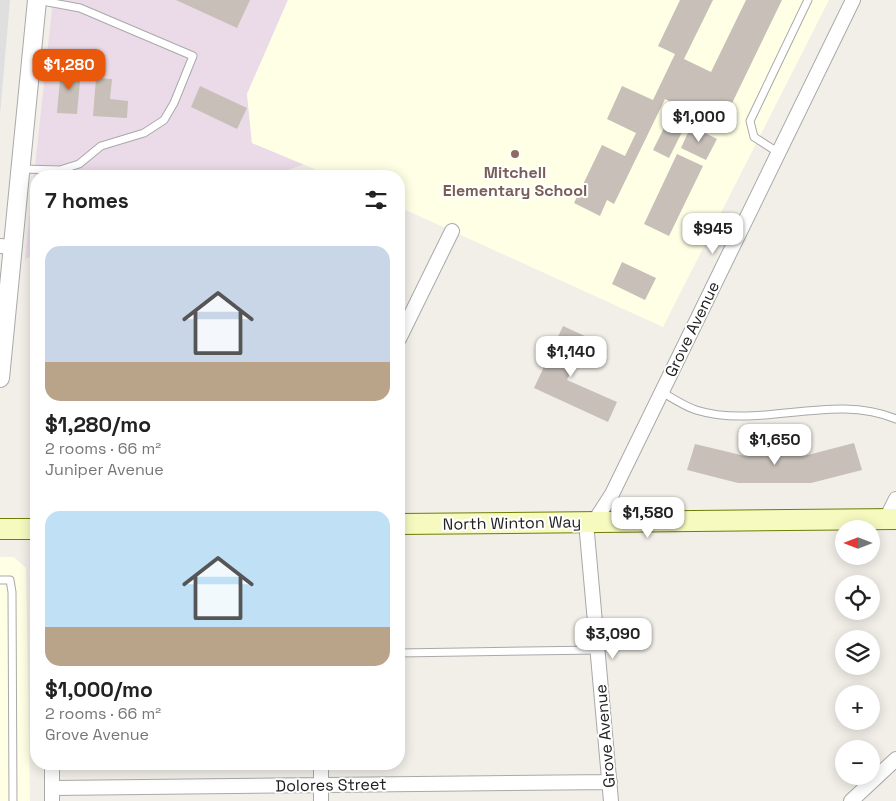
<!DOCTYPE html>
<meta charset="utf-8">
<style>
body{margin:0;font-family:"Space Grotesk",sans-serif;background:#f2f2f2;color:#222;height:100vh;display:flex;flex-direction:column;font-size:19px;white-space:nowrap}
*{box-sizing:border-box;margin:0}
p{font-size:16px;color:#767676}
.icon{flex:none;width:28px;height:28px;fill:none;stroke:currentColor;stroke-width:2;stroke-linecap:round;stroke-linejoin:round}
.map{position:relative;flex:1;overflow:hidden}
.panel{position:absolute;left:30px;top:170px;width:375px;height:600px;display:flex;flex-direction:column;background:#fff;border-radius:20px;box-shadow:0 2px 12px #0003}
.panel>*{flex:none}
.needle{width:32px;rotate:270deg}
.buttons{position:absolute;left:835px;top:520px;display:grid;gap:10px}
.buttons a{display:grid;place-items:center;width:45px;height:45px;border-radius:50%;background:#fff;box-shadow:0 2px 12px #0003;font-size:25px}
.price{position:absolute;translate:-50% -42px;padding:0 11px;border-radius:10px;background:#fff;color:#222;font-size:16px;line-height:32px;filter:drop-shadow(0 1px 2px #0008)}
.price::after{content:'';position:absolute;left:50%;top:30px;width:15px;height:11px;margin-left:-8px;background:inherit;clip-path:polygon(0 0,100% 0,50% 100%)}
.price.selected{background:#ea580c;color:#fff}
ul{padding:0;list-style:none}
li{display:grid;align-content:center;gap:10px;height:265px;padding:0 15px}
li span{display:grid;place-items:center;height:155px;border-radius:15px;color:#555}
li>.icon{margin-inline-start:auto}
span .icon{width:90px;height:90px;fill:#fffc;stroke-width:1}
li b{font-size:21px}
h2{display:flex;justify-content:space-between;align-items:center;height:60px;padding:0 15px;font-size:21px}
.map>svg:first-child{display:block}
.residential{fill:#e0dfdf}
.industrial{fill:#ebdbe8}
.education{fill:#ffffe5}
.building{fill:#c7bfb8}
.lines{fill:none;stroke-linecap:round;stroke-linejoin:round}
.service-casing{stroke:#a9a9a9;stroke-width:9}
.minor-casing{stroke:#a9a9a9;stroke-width:16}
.tertiary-casing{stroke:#a9a9a9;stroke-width:20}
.secondary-casing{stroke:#707d05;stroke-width:22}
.service{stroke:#fff;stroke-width:7}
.minor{stroke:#fff;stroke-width:14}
.tertiary{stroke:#fff;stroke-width:18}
.secondary{stroke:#f7fabf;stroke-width:20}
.education-dot{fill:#8d6e63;stroke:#fff;stroke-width:2}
.labels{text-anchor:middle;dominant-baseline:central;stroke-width:4;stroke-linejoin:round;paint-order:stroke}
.education-label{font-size:16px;font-weight:bold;fill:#785e54;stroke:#fff}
.street-label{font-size:16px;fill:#222;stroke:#fff}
</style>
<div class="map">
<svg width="896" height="801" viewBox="0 0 896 801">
<rect width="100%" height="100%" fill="#f2efe9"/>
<path class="residential" d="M0,0H10L0,115Z"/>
<path class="industrial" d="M53,0H288L247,94L252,143L305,164L270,176H36V255L25,259Z"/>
<path class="education" d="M288,0H829L663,327L399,207V176H331L252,143L247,94Z
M0,557H14L26,568L30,801H0Z"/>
<path class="building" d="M176,0H250L237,28Z
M680,0H713L684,59L711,72L746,0H782L721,126L665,99L614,204L607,200L600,216L574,203L602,145L625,156L636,133L607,119L622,86L653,100L675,54L658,46Z
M61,68L81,70L77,114L57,113Z
M96,78L112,79L110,99L128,101L127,118L93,116Z
M200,86L247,108L237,129L191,107Z
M672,112L688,120L669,158L653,150Z
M691,126L717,139L706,160L681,148Z
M677,154L703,166L669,236L644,224Z
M622,262L656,278L645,300L612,284Z
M563,326L587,337L567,380L617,402L608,422L534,388Z
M854,443L862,470L811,483H738L687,470L695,444L745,456H804Z"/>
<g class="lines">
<g class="service-casing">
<path id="service" d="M779,153L754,137L750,121L808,0
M22,169L60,170L79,164L101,146L144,133L164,120L174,103L193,56L80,8L37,0
M662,392C672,398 684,406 696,410C760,430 833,392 896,419
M0,580H10L12,592L13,801
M399,653L598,650"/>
</g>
<g class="minor-casing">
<path id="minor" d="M0,246L13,247
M399,339L452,231
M886,519L896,499
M586,522L611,801
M594,522L612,494L853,0
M52,764V801
M321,764V801
M52,788L610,782
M851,801L896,759"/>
</g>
<g class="tertiary-casing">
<path id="tertiary" d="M0,378L37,0"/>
</g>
<g class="secondary-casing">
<path id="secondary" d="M399,524L896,519
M0,529H36"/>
</g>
<use href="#service" class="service"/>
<use href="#minor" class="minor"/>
<use href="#tertiary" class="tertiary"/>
<use href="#secondary" class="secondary"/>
</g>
<circle class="education-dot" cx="515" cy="154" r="5"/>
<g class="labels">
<g class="education-label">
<text x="515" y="172">Mitchell<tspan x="515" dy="18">Elementary School</tspan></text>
</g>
<g class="street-label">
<text transform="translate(692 329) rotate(-64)">Grove Avenue</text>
<text transform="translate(512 523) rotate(-1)">North Winton Way</text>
<text transform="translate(605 736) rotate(-95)">Grove Avenue</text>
<text transform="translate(331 785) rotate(-1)">Dolores Street</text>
</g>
</g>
</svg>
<div class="buttons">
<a><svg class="needle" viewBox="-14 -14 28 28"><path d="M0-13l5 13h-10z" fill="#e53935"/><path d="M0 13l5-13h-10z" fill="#767676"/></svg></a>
<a><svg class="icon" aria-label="locate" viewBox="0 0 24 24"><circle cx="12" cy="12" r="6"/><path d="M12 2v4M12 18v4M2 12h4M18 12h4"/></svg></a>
<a><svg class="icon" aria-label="layers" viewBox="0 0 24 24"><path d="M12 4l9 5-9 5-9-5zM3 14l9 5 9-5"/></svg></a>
<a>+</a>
<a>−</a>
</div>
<b class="price selected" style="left:69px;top:91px">$1,280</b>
<b class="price" style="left:699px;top:143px">$1,000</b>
<b class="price" style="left:713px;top:255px">$945</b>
<b class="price" style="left:571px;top:378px">$1,140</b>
<b class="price" style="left:775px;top:466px">$1,650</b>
<b class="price" style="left:648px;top:539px">$1,580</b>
<b class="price" style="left:613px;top:660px">$3,090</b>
<section class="panel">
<h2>7 homes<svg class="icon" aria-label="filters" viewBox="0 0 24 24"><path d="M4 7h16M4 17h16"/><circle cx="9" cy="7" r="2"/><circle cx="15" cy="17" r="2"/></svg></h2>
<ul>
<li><span style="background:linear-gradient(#c9d6e8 75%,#b9a48a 0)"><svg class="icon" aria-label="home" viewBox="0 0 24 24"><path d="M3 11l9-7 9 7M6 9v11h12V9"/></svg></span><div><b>$1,280/mo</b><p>2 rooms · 66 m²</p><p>Juniper Avenue</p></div></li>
<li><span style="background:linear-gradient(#bfe0f5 75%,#b9a48a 0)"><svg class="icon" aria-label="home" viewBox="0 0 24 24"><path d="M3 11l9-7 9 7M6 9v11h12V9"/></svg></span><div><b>$1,000/mo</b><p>2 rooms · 66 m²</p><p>Grove Avenue</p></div></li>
</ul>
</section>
</div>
